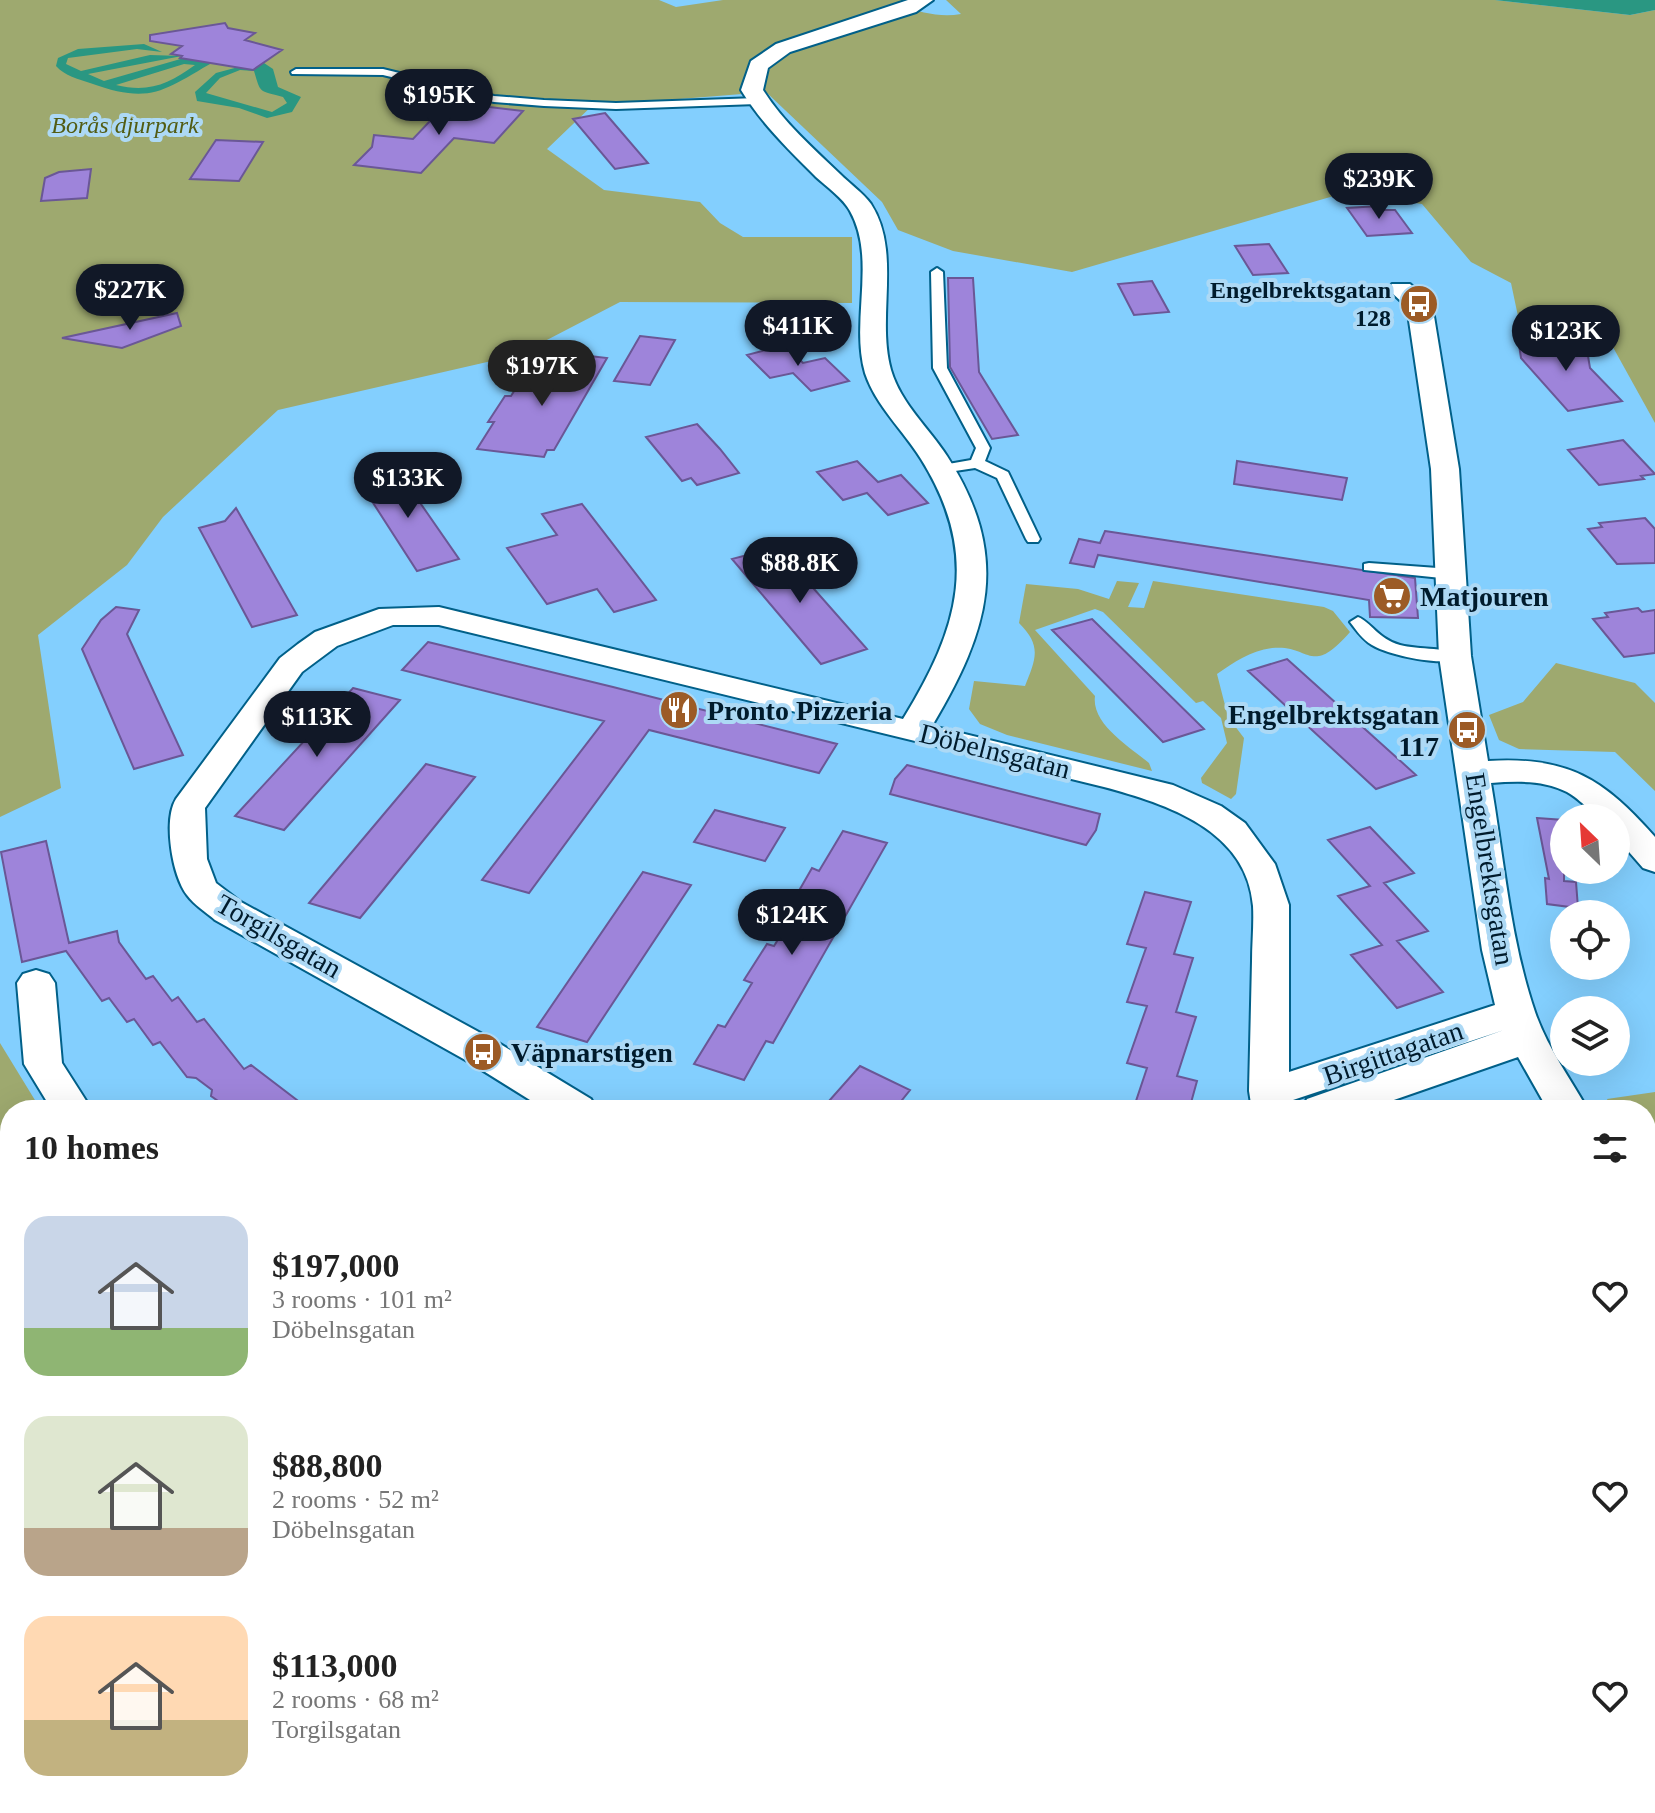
<!DOCTYPE html>
<meta charset="utf-8">
<style>
body{margin:0;font-family:Georgia,serif;background:#f2f2f2;color:#222;height:100vh;display:flex;flex-direction:column;font-size:30px;white-space:nowrap}
*{box-sizing:border-box;margin:0}
p{font-size:26px;color:#767676}
.icon{flex:none;width:44px;height:44px;fill:none;stroke:currentColor;stroke-width:2;stroke-linecap:round;stroke-linejoin:round}
.map{position:relative;flex:1;overflow:hidden}
.panel{position:absolute;left:0px;top:1100px;width:1656px;height:714px;display:flex;flex-direction:column;background:#fff;border-radius:32px 32px 0 0;box-shadow:0 8px 32px #0002}
.panel>*{flex:none}
.needle{width:52px;rotate:335deg}
.buttons{position:absolute;left:1550px;top:804px;display:grid;gap:16px}
.buttons a{display:grid;place-items:center;width:80px;height:80px;border-radius:50%;background:#fff;box-shadow:0 8px 32px #0002;font-size:40px}
.price{position:absolute;translate:-50% -68px;padding:0 18px;border-radius:28px;background:#111827;color:#fff;font-size:26px;line-height:52px;filter:drop-shadow(0 2px 4px #0008)}
.price::after{content:'';position:absolute;left:50%;top:48px;width:24px;height:18px;margin-left:-12px;background:inherit;clip-path:polygon(0 0,100% 0,50% 100%)}
.price.active{background:#222;color:#fff}
ul{padding:0;list-style:none}
li{display:flex;align-items:center;gap:24px;height:200px;padding:0 24px}
li span{display:grid;place-items:center;flex:none;width:224px;height:160px;border-radius:24px;color:#555}
li>.icon{margin-inline-start:auto}
span .icon{width:96px;height:96px;fill:#fffc;stroke-width:1}
li b{font-size:34px}
h2{display:flex;justify-content:space-between;align-items:center;height:96px;padding:0 24px;font-size:34px}
.map>svg:first-child{display:block}
.green{fill:#9ea96f}
.water{fill:#2a9782;fill-rule:evenodd}
.building{fill:#9e84da;stroke:#6a5796;stroke-width:2}
.lines{fill:none;stroke-linecap:round;stroke-linejoin:round}
.service-casing{stroke:#016089;stroke-width:4}
.minor-casing{stroke:#016089;stroke-width:4}
.service{fill:#fff;fill-rule:evenodd}
.minor{fill:#fff;fill-rule:evenodd}
.labels{text-anchor:middle;dominant-baseline:central;stroke-width:8;stroke-linejoin:round;paint-order:stroke}
.far-park-label{font-size:24px;font-style:italic;fill:#525c13;stroke:#add9f5}
.far-poi-label{font-size:24px;font-weight:bold;fill:#001b2c;stroke:#add9f5;text-anchor:end}
.poi-label{font-size:28px;font-weight:bold;fill:#001b2c;stroke:#add9f5;text-anchor:start}
.street-label{font-size:28px;fill:#001b2c;stroke:#add9f5}
</style>
<div class="map">
<svg width="1655" height="1813" viewBox="0 0 1655 1813">
<rect width="100%" height="100%" fill="#83cffe"/>
<path class="green" d="M0,0H659L676,7L723,0H910L901,6C921,12 940,18 961,14L946,0H1495L1630,15L1655,10V423L1609,340L1519,321L1511,283L1471,262L1422,204L1344,193L1072,272L953,251L898,230L882,202L766,92L642,102H596L547,149L604,190L700,202L720,223L743,237H852V303L620,302L518,355L278,410L163,517L127,565L38,635L61,788L0,817Z
M1117,581L1139,583L1128,607L1144,608L1153,581L1324,607L1333,611L1350,632C1310,678 1311,644 1272,648C1249,651 1235,662 1217,674L1228,717L1244,738L1236,794L1231,799L1202,783L1201,778L1227,743L1221,718L1203,701L1196,703L1103,612L1095,609L1035,630L1095,696C1091,724 1130,747 1149,763L1152,771L1007,735L980,724L969,709L974,681L1025,686C1036,658 1042,646 1019,623L1026,584L1078,589L1109,599Z
M1556,663L1635,683L1655,703V791L1615,752L1519,749L1499,740L1489,715L1523,702Z
M0,1043L41,1110H10V1458L0,1461Z
M1655,1092V1185L1646,1170V1110H1612L1607,1099Z"/>
<path class="water" d="M1495,0H1655V10L1630,15Z
M144,44L162,52L137,49L68,58L66,64L81,71L150,55L182,56L88,74L104,81L184,58L215,61C163,91 151,105 90,83C78,79 65,76 56,66L58,58L78,49ZM184,64L195,65C169,84 149,93 116,85Z
M261,61L273,69L278,87L301,97L292,112L267,118L239,108L197,101L195,92L216,73ZM240,70L254,71C261,94 258,90 283,97L287,103L272,112L206,93L220,78Z"/>
<path class="building" d="M225,23L228,28L255,33L245,40L282,50L253,70L180,58L182,56L171,54L182,46L150,41V35Z
M448,102L523,111L494,143L454,138L421,173L354,165L372,147L374,135L413,139Z
M605,113L648,163L615,169L573,119Z
M216,140L263,142L239,181L190,179Z
M91,169L87,198L41,201L45,178L59,172Z
M1379,206L1383,210H1395L1412,233L1367,236L1347,208Z
M1269,244L1288,273L1253,275L1235,246Z
M948,278H973L979,372L1018,435L992,439L950,367Z
M1152,281L1169,312L1134,315L1118,284Z
M177,313L181,326L122,348L62,338Z
M640,336L675,340L650,385L614,381Z
M1518,338L1586,344L1590,368L1622,401L1568,411L1521,358Z
M785,345L803,363L825,358L849,381L811,391L793,373L770,378L747,355Z
M564,353L607,358L554,450H547L544,457L477,449L494,422H488L505,396H511L526,372L550,375Z
M697,424L720,449L739,473L697,485L691,478L682,481L646,437Z
M1623,440L1655,474L1641,476L1644,479L1599,485L1568,450Z
M857,461L878,482L901,475L928,503L888,515L867,493L843,500L817,472Z
M1237,461L1347,478L1342,500L1234,484Z
M396,468L459,559L417,571L357,478Z
M582,504L656,600L614,612L597,589L547,604L507,548L557,535L542,514Z
M236,508L297,615L252,627L199,528L225,521Z
M1645,518L1655,529V563L1617,564L1588,529L1602,527L1599,523Z
M1105,531L1415,578L1418,618L1370,617L1369,600L1098,555L1094,567L1070,563L1079,539L1100,543Z
M777,547L867,649L821,664L732,559Z
M116,607L139,610L127,634L183,755L134,769L82,649L101,620Z
M1638,608L1642,612L1655,610V653L1624,657L1593,619L1608,617L1605,613Z
M1092,619L1204,729L1163,742L1052,630Z
M428,642L613,687L837,744L819,773L649,730L529,893L482,880L604,721L402,670Z
M1287,659L1416,775L1376,789L1248,671Z
M353,688L400,700L284,830L235,816Z
M426,764L475,777L360,918L309,903Z
M907,765L1100,814L1096,830L1086,845L890,794L895,779Z
M715,810L785,828L765,861L694,842Z
M1537,818L1564,820V881L1576,882L1578,908L1547,904L1545,878L1549,879Z
M1370,827L1414,873L1384,883L1428,931L1397,941L1443,992L1397,1008L1351,955L1382,945L1338,896L1370,886L1328,840Z
M843,831L887,843L773,1043L766,1041L744,1080L694,1064L718,1025L725,1027L752,983L744,980L767,944L774,946L799,905L792,903L812,868L819,871Z
M46,841L69,943L117,931L119,942L146,979L153,976L172,1001L178,997L197,1022L204,1019L244,1069L251,1065L310,1110H231L211,1096L212,1090L196,1078L187,1077L160,1042L153,1045L134,1019L127,1022L109,998L102,1001L66,951L22,962L1,852Z
M643,872L691,885L587,1042L537,1027Z
M1145,892L1191,902L1174,954L1193,958L1176,1012L1196,1017L1177,1076L1197,1081L1189,1110H1133L1147,1068L1127,1063L1147,1006L1127,1002L1146,948L1127,944Z
M860,1066L910,1090L894,1110H821Z"/>
<g class="lines">
<g class="service-casing">
<path id="service" d="M296,69H383L494,96L544,100L616,103L757,98L762,101L757,104L616,109L544,106L494,102L383,75L292,74L291,72Z
M937,268L943,272L947,368L990,448L985,461L1008,472L1040,539L1038,542H1028L1026,539L997,478L975,468L942,473L935,469L937,466L971,460L976,448L933,368L931,272Z
M1369,563L1451,569L1459,574L1451,579L1364,570V564Z
M1358,617C1371,622 1378,639 1400,645C1417,650 1452,647 1463,656C1448,669 1388,655 1372,645C1362,639 1357,631 1350,622Z"/>
</g>
<g class="minor-casing">
<path id="minor" d="M908,0H933L916,12L790,52L768,68L763,90C784,123 812,147 840,174C850,184 863,193 871,204C902,252 876,317 891,370C901,404 929,428 947,456C1012,557 989,630 932,726L1173,785L1221,806L1245,823L1275,864L1289,905V1072L1495,1005L1482,950L1439,656L1431,469L1407,307L1388,289L1392,284H1410L1432,304L1459,469L1471,656L1488,761C1568,756 1604,779 1655,837V872L1643,868L1616,837V818C1590,818 1588,804 1567,792C1544,780 1517,781 1491,783C1504,859 1510,939 1535,1012C1547,1047 1570,1078 1588,1110H1548L1518,1057L1365,1110H1301L1307,1099L1504,1030L1290,1101L1292,1110H1252L1249,1091C1250,1048 1251,1005 1252,961C1252,943 1254,924 1253,906C1247,830 1167,804 1104,787L439,625H393L337,646L302,672L205,808L207,859L216,883L241,902L497,1042L591,1099L597,1110H546L469,1062L215,920C206,912 194,905 187,895C172,875 163,820 176,799L280,658L298,644L315,632L379,609L439,607L903,719C959,628 981,555 921,459C903,430 876,406 865,373C850,321 877,259 850,211C843,198 827,187 816,177C788,149 762,124 741,90L751,61L776,44Z
M36,970L49,974L55,983L62,1063L92,1110H52L24,1064L17,983L23,974Z
M1646,1311L1655,1314V1383L1646,1380Z
M10,1473V1513L0,1514V1474Z
M362,1804H414L417,1813H365Z
M978,1804H1047L1051,1813H982Z
M1279,1804H1331L1332,1813H1280Z"/>
</g>
<use href="#service" class="service"/>
<use href="#minor" class="minor"/>
</g>
<defs>
<g id="bus-disc" transform="scale(2)"><circle r="9.5" fill="#9c5b26" stroke="#add9f5"/><path d="M-5-6H5V4H4V6H2V4H-2V6H-4V4H-5ZM-3.5-4V0h7V-4ZM-3.5 1.2v1.5H-2V1.2ZM2 1.2v1.5H3.5V1.2Z" fill="#fff"/></g>
<g id="supermarket-disc" transform="scale(2)"><circle r="9.5" fill="#9c5b26" stroke="#add9f5"/><path d="M-6-5.5h2.5l.6 2H6L4.5 2H-2.5L-4.4-4H-6ZM-1.5 3.2a1.3 1.3 0 1 0 .1 0ZM3 3.2a1.3 1.3 0 1 0 .1 0Z" fill="#fff"/></g>
<g id="restaurant-disc" transform="scale(2)"><circle r="9.5" fill="#9c5b26" stroke="#add9f5"/><path d="M-5-6h1v4h1v-4h1v4h1v-4h1v5L-1.5 .5V6h-2V.5L-5-1ZM5-6V6H3V1.5H1.5Q1.5-4 5-6Z" fill="#fff"/></g>
</defs>
<g fill-rule="evenodd">
<use href="#bus-disc" x="1419" y="304"/>
<use href="#supermarket-disc" x="1392" y="596"/>
<use href="#restaurant-disc" x="679" y="710"/>
<use href="#bus-disc" x="1467" y="730"/>
<use href="#bus-disc" x="483" y="1052"/>
</g>
<g class="labels">
<g class="far-park-label">
<text x="125" y="125">Borås djurpark</text>
</g>
<g class="far-poi-label">
<text x="1391" y="290">Engelbrektsgatan<tspan x="1391" dy="28">128</tspan></text>
</g>
<g class="poi-label">
<text x="1420" y="596">Matjouren</text>
<text x="707" y="710">Pronto Pizzeria</text>
<text x="1439" y="714" text-anchor="end">Engelbrektsgatan<tspan x="1439" dy="32">117</tspan></text>
<text x="511" y="1052">Väpnarstigen</text>
</g>
<g class="street-label">
<text transform="translate(995 751) rotate(14)">Döbelnsgatan</text>
<text transform="translate(1490 869) rotate(81)">Engelbrektsgatan</text>
<text transform="translate(279 936) rotate(30)">Torgilsgatan</text>
<text transform="translate(1393 1053) rotate(-19)">Birgittagatan</text>
</g>
</g>
</svg>
<div class="buttons">
<a><svg class="needle" viewBox="-14 -14 28 28"><path d="M0-13l5 13h-10z" fill="#e53935"/><path d="M0 13l5-13h-10z" fill="#767676"/></svg></a>
<a><svg class="icon" aria-label="locate" viewBox="0 0 24 24"><circle cx="12" cy="12" r="6"/><path d="M12 2v4M12 18v4M2 12h4M18 12h4"/></svg></a>
<a><svg class="icon" aria-label="layers" viewBox="0 0 24 24"><path d="M12 4l9 5-9 5-9-5zM3 14l9 5 9-5"/></svg></a>
</div>
<b class="price" style="left:439px;top:137px">$195K</b>
<b class="price" style="left:1379px;top:221px">$239K</b>
<b class="price" style="left:130px;top:332px">$227K</b>
<b class="price" style="left:798px;top:368px">$411K</b>
<b class="price" style="left:1566px;top:373px">$123K</b>
<b class="price active" style="left:542px;top:408px">$197K</b>
<b class="price" style="left:408px;top:520px">$133K</b>
<b class="price" style="left:800px;top:605px">$88.8K</b>
<b class="price" style="left:317px;top:759px">$113K</b>
<b class="price" style="left:792px;top:957px">$124K</b>
<section class="panel">
<h2>10 homes<svg class="icon" aria-label="filters" viewBox="0 0 24 24"><path d="M4 7h16M4 17h16"/><circle cx="9" cy="7" r="2"/><circle cx="15" cy="17" r="2"/></svg></h2>
<ul>
<li><span style="background:linear-gradient(#c9d6e8 70%,#8fb573 0)"><svg class="icon" aria-label="home" viewBox="0 0 24 24"><path d="M3 11l9-7 9 7M6 9v11h12V9"/></svg></span><div><b>$197,000</b><p>3 rooms · 101 m²</p><p>Döbelnsgatan</p></div><svg class="icon" aria-label="heart" viewBox="0 0 24 24"><path d="M12 20l-8-8c-3-5 5-10 8-4 3-6 11-1 8 4z"/></svg></li>
<li><span style="background:linear-gradient(#dfe7d0 70%,#b9a48a 0)"><svg class="icon" aria-label="home" viewBox="0 0 24 24"><path d="M3 11l9-7 9 7M6 9v11h12V9"/></svg></span><div><b>$88,800</b><p>2 rooms · 52 m²</p><p>Döbelnsgatan</p></div><svg class="icon" aria-label="heart" viewBox="0 0 24 24"><path d="M12 20l-8-8c-3-5 5-10 8-4 3-6 11-1 8 4z"/></svg></li>
<li><span style="background:linear-gradient(#ffd9b3 65%,#c2b280 0)"><svg class="icon" aria-label="home" viewBox="0 0 24 24"><path d="M3 11l9-7 9 7M6 9v11h12V9"/></svg></span><div><b>$113,000</b><p>2 rooms · 68 m²</p><p>Torgilsgatan</p></div><svg class="icon" aria-label="heart" viewBox="0 0 24 24"><path d="M12 20l-8-8c-3-5 5-10 8-4 3-6 11-1 8 4z"/></svg></li>
</ul>
</section>
</div>
